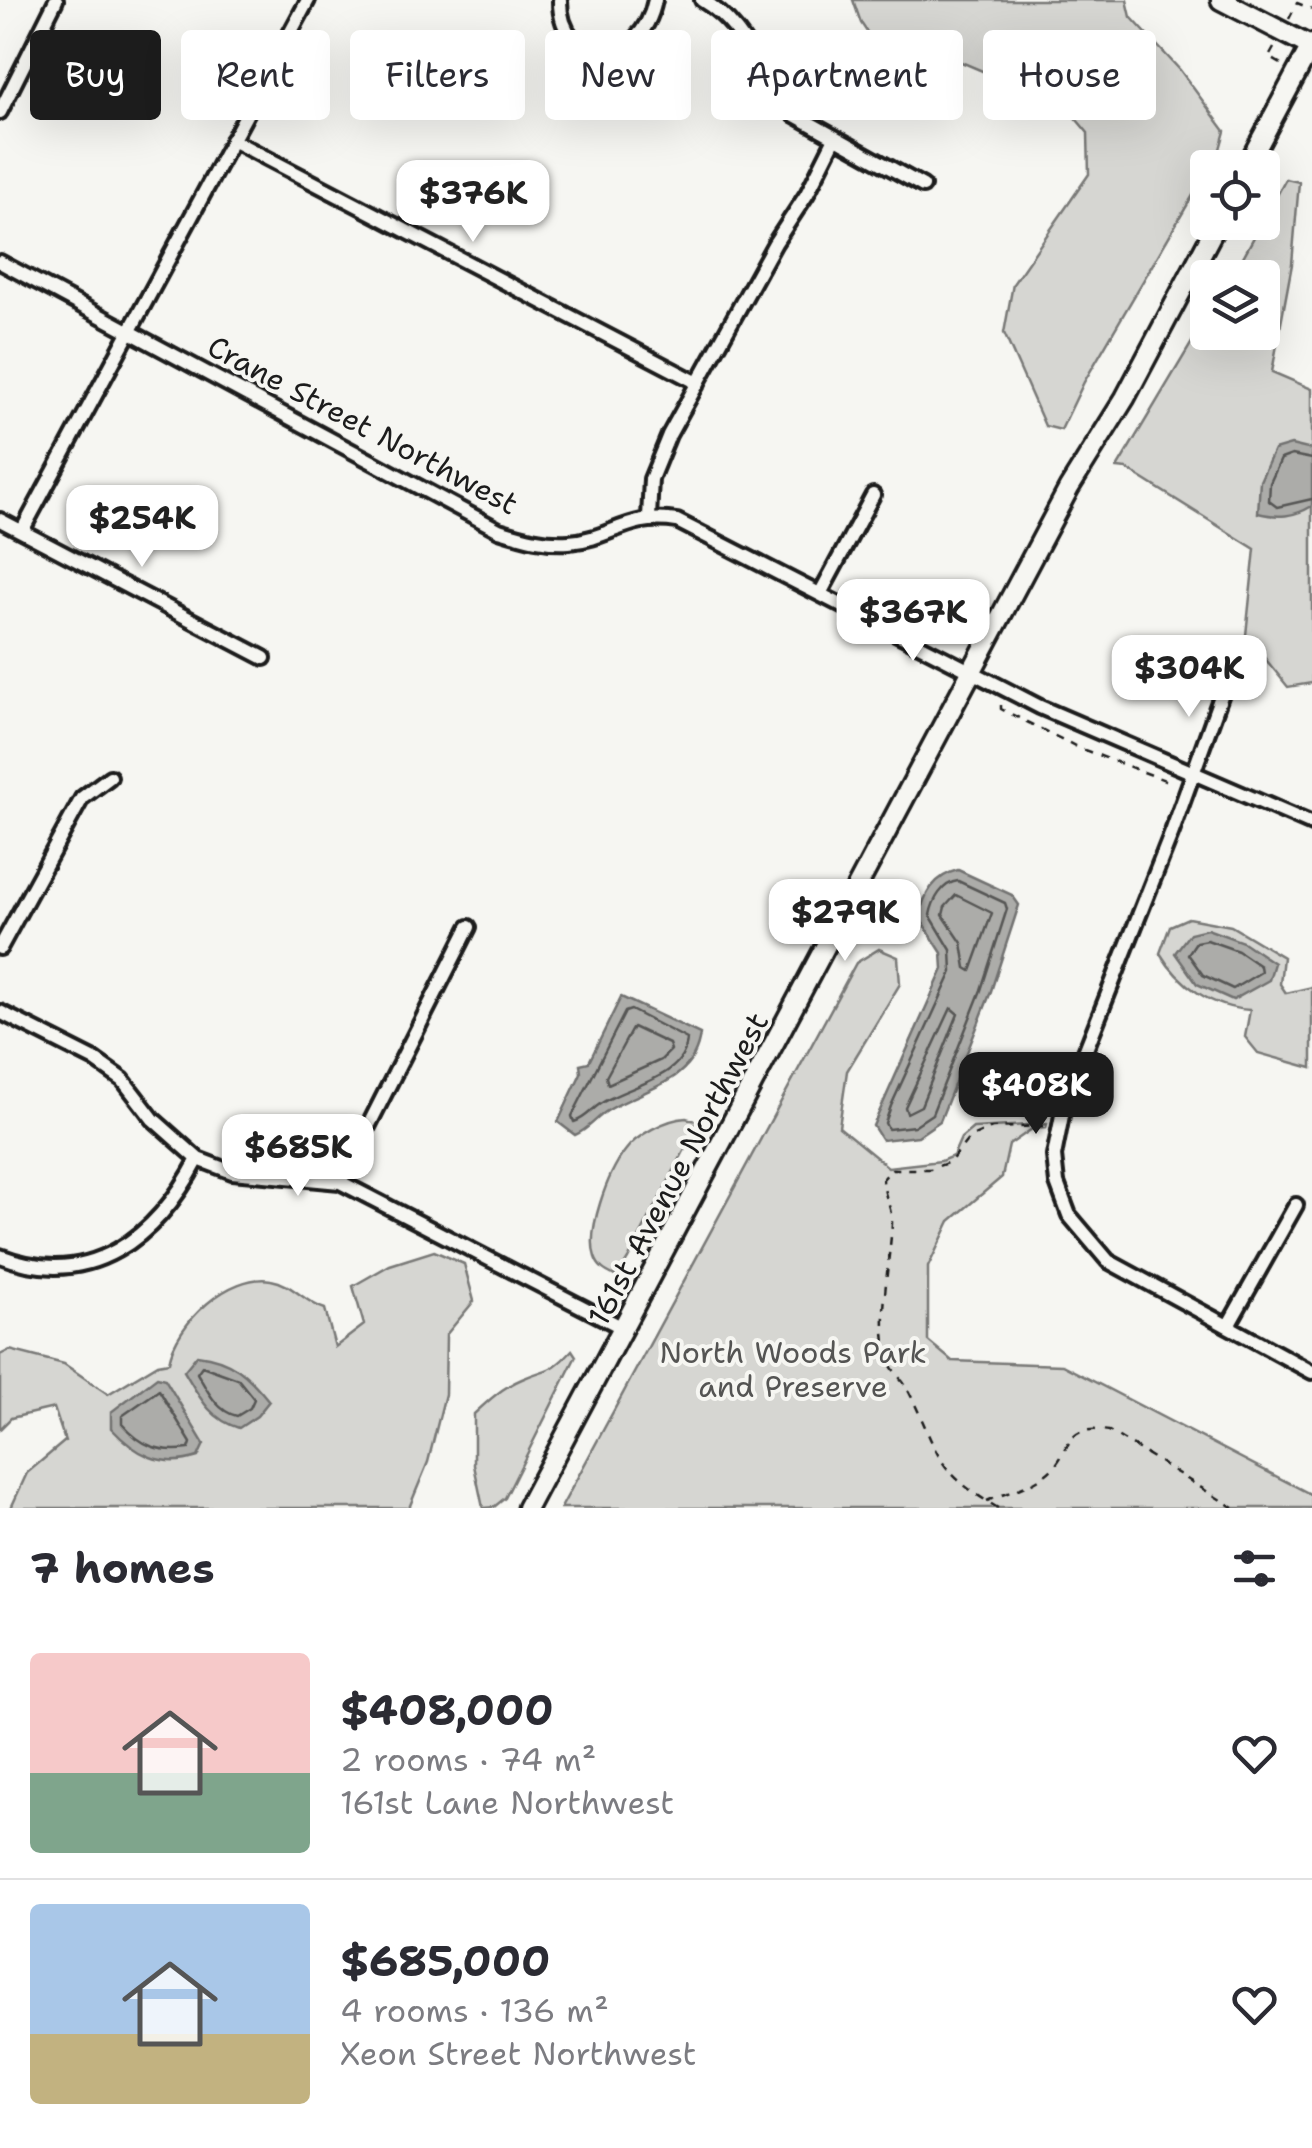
<!DOCTYPE html>
<meta charset="utf-8">
<style>
body{margin:0;font-family:"Shantell Sans",sans-serif;background:#f2f2f3;color:#2b2b33;height:100vh;display:flex;flex-direction:column;font-size:38px;white-space:nowrap}
*{box-sizing:border-box;margin:0}
p{font-size:32px;color:#7c7c81}
.icon{flex:none;width:55px;height:55px;fill:none;stroke:currentColor;stroke-width:2;stroke-linecap:round;stroke-linejoin:round}
.map{position:relative;height:1508px;overflow:hidden}
.panel{display:flex;flex-direction:column;background:#fff;flex:1}
.panel>*{flex:none}
.hud{position:absolute;left:30px;top:30px;width:1252px;height:90px;display:flex;gap:20px}
.tools{position:absolute;left:1190px;top:150px;display:grid;gap:20px}
.tools a{display:grid;place-items:center;width:90px;height:90px;border-radius:10px;background:#fff;box-shadow:0 10px 40px #0002;font-size:50px}
.price{position:absolute;translate:-50% -85px;padding:0 22px;border-radius:20px;background:#fff;color:#222;font-size:32px;line-height:65px;filter:drop-shadow(0 2px 5px #0008)}
.price::after{content:'';position:absolute;left:50%;top:60px;width:30px;height:22px;margin-left:-15px;background:inherit;clip-path:polygon(0 0,100% 0,50% 100%)}
.price.selected{background:#1c1c1c;color:#fff}
ul{padding:0;list-style:none}
li{display:flex;align-items:center;gap:30px;height:250px;padding:0 30px}
li+li{border-top:2px solid #e1e1e2}
li span{display:grid;place-items:center;flex:none;width:280px;height:200px;border-radius:10px;color:#555}
li>.icon{margin-inline-start:auto}
span .icon{width:120px;height:120px;fill:#fffc;stroke-width:1}
li b{font-size:42px}
h2{display:flex;justify-content:space-between;align-items:center;height:120px;padding:0 30px;font-size:42px}
.tag{padding:0 35px;border-radius:10px;background:#fff;box-shadow:0 10px 40px #0002;font-size:35px;line-height:90px}
.tag.selected{background:#1c1c1c;color:#fff}
.map>svg:first-child{display:block}
.green{fill:#d6d6d2;stroke:#797977;stroke-width:2.5}
.water{fill:#acaca9;stroke:#727271;stroke-width:2.5}
.lines{fill:none;stroke-linecap:round;stroke-linejoin:round}
.shore{stroke:#565654;stroke-width:2.5}
.minor-casing{stroke:#1c1c1c;stroke-width:20}
.secondary-casing{stroke:#1c1c1c;stroke-width:25}
.path{stroke:#1c1c1c;stroke-width:2.5;stroke-dasharray:8 8;stroke-linecap:butt}
.minor{stroke:#f6f6f2;stroke-width:12}
.secondary{stroke:#f6f6f2;stroke-width:18}
.labels{text-anchor:middle;dominant-baseline:central;stroke-width:8;stroke-linejoin:round;paint-order:stroke}
.street-label{font-size:30px;fill:#1c1c1c;stroke:#f6f6f2}
.park-label{font-size:30px;fill:#545453;stroke:#f6f6f2}
</style>
<div class="map">
<svg width="1312" height="1508" viewBox="0 0 1312 1508">
<rect width="100%" height="100%" fill="#f6f6f2"/>
<filter id="ink" filterUnits="userSpaceOnUse"><feTurbulence type="fractalNoise" baseFrequency=".01" numOctaves="2"/><feDisplacementMap in="SourceGraphic" scale="20" xChannelSelector="R" yChannelSelector="G"/><feConvolveMatrix kernelMatrix="1 2 1 2 8 2 1 2 1" color-interpolation-filters="sRGB"/></filter>
<g filter="url(#ink)">
<path class="green" d="M853,0H1127L1131,17L1180,70L1225,131L1220,149L1084,382L1061,430L1045,426L1004,333L1013,284L1089,174L1088,133L1056,95L1006,81L914,42L875,44L861,23Z
M1286,179L1299,182L1292,264L1272,372L1312,389V683L1288,687L1246,635L1255,549L1127,469L1117,468L1207,317L1208,332H1262V278L1232,277Z
M1188,918L1231,926L1283,957L1280,984L1286,993L1312,987V1068L1258,1053L1245,1037L1250,1010C1212,1008 1179,985 1160,953L1170,926Z
M879,949L898,957L900,984L847,1071L839,1127L888,1167L941,1161L953,1156L961,1138L973,1128L1047,1124L1046,1128L1032,1129L1009,1145L1002,1177L950,1221L928,1267V1341L952,1361L1062,1365L1312,1495V1508H561L856,963Z
M686,1118L696,1121L695,1130L628,1259L617,1277C607,1272 599,1269 595,1257C586,1231 608,1173 625,1151C636,1135 667,1119 686,1118Z
M434,1251L464,1264L474,1301L446,1335L445,1394L428,1462L409,1508H11L27,1473L65,1441L54,1408L11,1418L0,1429V1355L10,1350L64,1364L108,1394L158,1364L169,1362C176,1323 229,1273 271,1280C292,1283 305,1303 325,1309L335,1347L364,1325L353,1286L390,1265Z
M572,1350L576,1356L505,1498L494,1507L483,1508L474,1465V1414C489,1400 503,1387 522,1379C549,1367 550,1374 572,1350Z"/>
<path class="water" d="M1291,445L1312,450V506C1294,517 1278,518 1258,513L1260,481L1274,450Z
M958,870L1012,895L1019,905L990,994L940,1121L918,1136L882,1140L873,1126L943,969L942,953L919,917C924,894 934,876 958,870Z
M1207,929L1243,942L1274,963L1269,980L1233,1000L1197,984L1175,953L1190,933Z
M621,997L700,1034C694,1085 642,1088 607,1111C595,1119 588,1130 575,1135L558,1122L581,1073L580,1064L589,1062Z
M197,1355C232,1359 248,1375 269,1401L257,1416L239,1428C209,1419 199,1396 184,1371Z
M157,1377L165,1379L204,1444L198,1457C161,1469 135,1454 111,1428V1412Z"/>
<g class="lines">
<path class="shore" d="M1312,459L1292,455L1281,459L1270,483L1269,501L1277,507L1312,499
M958,881L1005,903L1007,909L981,990L932,1114L914,1126L888,1129L885,1123L891,1106L952,972L951,950L930,915C933,900 942,883 958,881Z
M956,895L992,913L971,971L966,968L962,943L943,915L945,907Z
M1207,940L1238,951L1260,966L1261,972L1233,989L1203,975L1188,954L1196,942Z
M951,1008L958,1014L921,1106L907,1113L905,1107Z
M631,1010L687,1039C685,1079 628,1085 600,1104C591,1110 585,1119 574,1122L572,1116L625,1012Z
M633,1027L669,1044L671,1050L661,1060L608,1084L606,1077Z
M202,1366L238,1379L254,1399L250,1408L237,1416C217,1412 207,1390 197,1373Z
M159,1390L191,1443L189,1449C159,1453 141,1446 122,1424V1416Z"/>
<g class="minor-casing">
<path id="minor" d="M560,0C559,67 641,71 655,0
M702,0C748,27 759,77 793,114L923,186
M0,112L56,0
M232,140L698,383
M0,262L499,530C522,537 544,544 569,542C611,539 628,513 677,521L1040,707L1312,824
M649,517L651,479L669,435L775,243L807,194L834,140
M0,520L264,658
M22,531L308,0
M821,592L873,495
M1226,682L1172,832L1064,1105L1054,1156L1057,1183L1069,1215L1108,1261L1312,1372
M0,948L82,798L110,777
M0,1012L95,1060L123,1080L153,1119L198,1159
M340,1182L469,927
M0,1256C91,1291 157,1237 198,1159L232,1172L340,1182L623,1328
M1228,1326L1296,1205"/>
</g>
<g class="secondary-casing">
<path id="secondary" d="M1221,0L1312,47
M1246,168L1312,44
M527,1508L1069,488L1125,398L1218,222"/>
</g>
<path class="path" d="M1289,19L1297,3L1312,9
M1274,48L1269,57L1283,65
M1001,705V709L1079,748L1173,783
M987,1501C1005,1493 1029,1487 1045,1475C1076,1451 1059,1424 1109,1431L1234,1508
M998,1508C930,1468 940,1452 907,1388C903,1380 893,1372 890,1363C876,1329 890,1261 892,1223C892,1207 883,1195 883,1179L892,1169H930L950,1162L969,1138L992,1128L1043,1126"/>
<use href="#minor" class="minor"/>
<use href="#secondary" class="secondary"/>
</g>
</g>
<g class="labels">
<g class="street-label">
<text transform="translate(363 425) rotate(28)">Crane Street Northwest</text>
<text transform="translate(678 1169) rotate(-62)">161st Avenue Northwest</text>
</g>
<g class="park-label">
<text x="793" y="1352">North Woods Park<tspan x="793" dy="34">and Preserve</tspan></text>
</g>
</g>
</svg>
<div class="tools">
<a><svg class="icon" aria-label="locate" viewBox="0 0 24 24"><circle cx="12" cy="12" r="6"/><path d="M12 2v4M12 18v4M2 12h4M18 12h4"/></svg></a>
<a><svg class="icon" aria-label="layers" viewBox="0 0 24 24"><path d="M12 4l9 5-9 5-9-5zM3 14l9 5 9-5"/></svg></a>
</div>
<b class="price" style="left:473px;top:245px">$376K</b>
<b class="price" style="left:142px;top:570px">$254K</b>
<b class="price" style="left:913px;top:664px">$367K</b>
<b class="price" style="left:1189px;top:720px">$304K</b>
<b class="price" style="left:845px;top:964px">$279K</b>
<b class="price selected" style="left:1036px;top:1137px">$408K</b>
<b class="price" style="left:298px;top:1199px">$685K</b>
<div class="hud">
<a class="tag selected">Buy</a>
<a class="tag">Rent</a>
<a class="tag">Filters</a>
<a class="tag">New</a>
<a class="tag">Apartment</a>
<a class="tag">House</a>
</div>
</div>
<section class="panel">
<h2>7 homes<svg class="icon" aria-label="filters" viewBox="0 0 24 24"><path d="M4 7h16M4 17h16"/><circle cx="9" cy="7" r="2"/><circle cx="15" cy="17" r="2"/></svg></h2>
<ul>
<li><span style="background:linear-gradient(#f6c9c9 60%,#7fa58c 0)"><svg class="icon" aria-label="home" viewBox="0 0 24 24"><path d="M3 11l9-7 9 7M6 9v11h12V9"/></svg></span><div><b>$408,000</b><p>2 rooms · 74 m²</p><p>161st Lane Northwest</p></div><svg class="icon" aria-label="heart" viewBox="0 0 24 24"><path d="M12 20l-8-8c-3-5 5-10 8-4 3-6 11-1 8 4z"/></svg></li>
<li><span style="background:linear-gradient(#a9c7e8 65%,#c2b280 0)"><svg class="icon" aria-label="home" viewBox="0 0 24 24"><path d="M3 11l9-7 9 7M6 9v11h12V9"/></svg></span><div><b>$685,000</b><p>4 rooms · 136 m²</p><p>Xeon Street Northwest</p></div><svg class="icon" aria-label="heart" viewBox="0 0 24 24"><path d="M12 20l-8-8c-3-5 5-10 8-4 3-6 11-1 8 4z"/></svg></li>
</ul>
</section>
